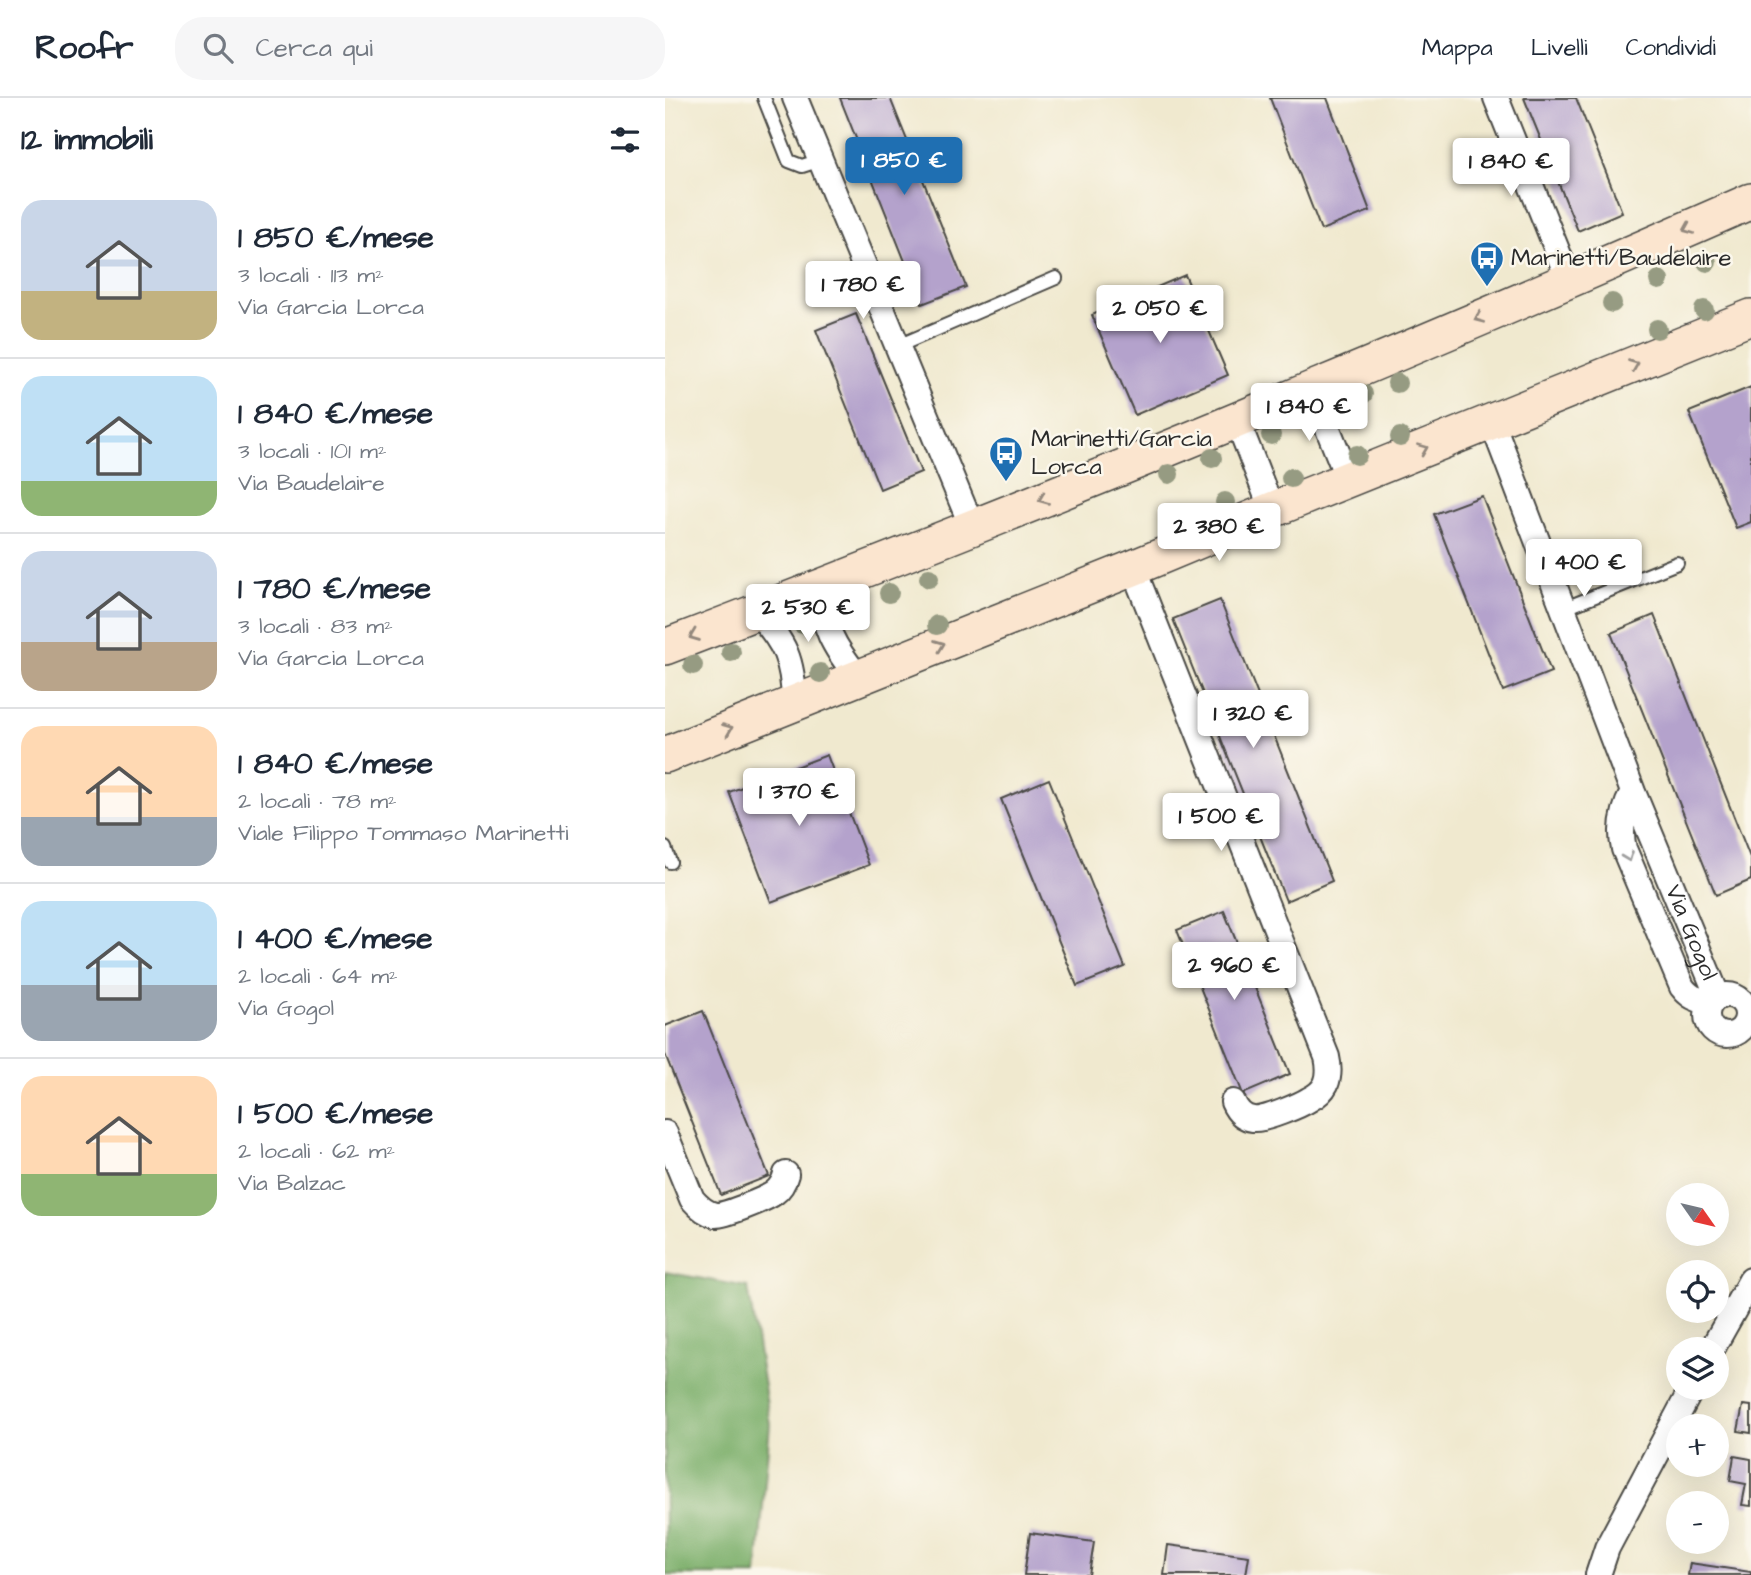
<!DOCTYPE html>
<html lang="it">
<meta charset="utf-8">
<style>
body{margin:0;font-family:"Architects Daughter",sans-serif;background:#f6f6f7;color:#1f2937;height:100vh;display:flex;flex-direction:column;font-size:26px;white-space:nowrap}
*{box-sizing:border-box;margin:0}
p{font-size:23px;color:#747a83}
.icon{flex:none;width:38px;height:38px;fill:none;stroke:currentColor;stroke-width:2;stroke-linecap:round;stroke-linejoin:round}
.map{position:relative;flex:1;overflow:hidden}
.panel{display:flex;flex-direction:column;background:#fff;width:665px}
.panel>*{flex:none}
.needle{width:46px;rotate:124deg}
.tools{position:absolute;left:1001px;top:1085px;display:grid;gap:14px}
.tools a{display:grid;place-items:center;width:63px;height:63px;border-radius:50%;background:#fff;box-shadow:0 7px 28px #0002;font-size:35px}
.price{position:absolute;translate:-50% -60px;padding:0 16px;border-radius:7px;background:#fff;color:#222;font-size:23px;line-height:46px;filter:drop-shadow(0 2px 4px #0008)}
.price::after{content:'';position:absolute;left:50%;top:42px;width:21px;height:16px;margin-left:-10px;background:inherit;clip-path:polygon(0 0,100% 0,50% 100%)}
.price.active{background:#1f6fb2;color:#fff}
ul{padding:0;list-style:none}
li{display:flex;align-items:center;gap:21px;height:175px;padding:0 21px}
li+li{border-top:2px solid #e0e1e3}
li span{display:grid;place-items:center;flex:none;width:196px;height:140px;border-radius:21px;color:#555}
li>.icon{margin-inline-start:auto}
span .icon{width:84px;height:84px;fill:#fffc;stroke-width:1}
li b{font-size:30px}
h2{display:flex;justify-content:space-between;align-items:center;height:84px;padding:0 21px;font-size:30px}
header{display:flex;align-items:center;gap:42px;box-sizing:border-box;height:98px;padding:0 35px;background:#fff;border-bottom:2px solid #e0e1e3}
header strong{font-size:33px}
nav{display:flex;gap:38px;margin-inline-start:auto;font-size:24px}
.search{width:490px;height:63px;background:#f6f6f7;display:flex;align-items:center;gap:18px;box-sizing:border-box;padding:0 24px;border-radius:28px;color:#747a83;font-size:26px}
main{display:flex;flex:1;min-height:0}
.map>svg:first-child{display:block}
.forest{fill:#7caf6a;stroke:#546d4a;stroke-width:2}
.building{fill:#b4a2cc}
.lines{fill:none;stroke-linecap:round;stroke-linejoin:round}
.lane-casing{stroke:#494844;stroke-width:16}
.street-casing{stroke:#494844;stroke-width:28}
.secondary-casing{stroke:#494844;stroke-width:38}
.lane{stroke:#fff;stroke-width:12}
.street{stroke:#fff;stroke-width:24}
.secondary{stroke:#fbe5cf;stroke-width:35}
.tree{fill:#969b82}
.oneway{stroke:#93887d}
.oneway2{stroke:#a0a0a0}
.labels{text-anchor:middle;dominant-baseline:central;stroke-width:5;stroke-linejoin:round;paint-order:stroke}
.poi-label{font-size:24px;fill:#2b2b2b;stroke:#fbf7ec;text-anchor:start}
.street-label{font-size:24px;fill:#2b2b2b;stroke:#fbf7ec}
</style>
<header>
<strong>Roofr</strong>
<div class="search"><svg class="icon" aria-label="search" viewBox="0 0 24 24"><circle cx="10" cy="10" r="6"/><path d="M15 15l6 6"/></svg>Cerca qui</div>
<nav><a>Mappa</a><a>Livelli</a><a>Condividi</a></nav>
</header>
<main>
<section class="panel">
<h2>12 immobili<svg class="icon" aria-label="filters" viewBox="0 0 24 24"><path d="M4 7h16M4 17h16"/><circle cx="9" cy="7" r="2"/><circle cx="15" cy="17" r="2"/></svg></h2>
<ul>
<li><span style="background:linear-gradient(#c9d6e8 65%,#c2b280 0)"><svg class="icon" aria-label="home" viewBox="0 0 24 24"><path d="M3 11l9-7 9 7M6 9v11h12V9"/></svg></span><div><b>1 850 €/mese</b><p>3 locali · 113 m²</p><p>Via Garcia Lorca</p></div></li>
<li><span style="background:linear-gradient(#bfe0f5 75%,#8fb573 0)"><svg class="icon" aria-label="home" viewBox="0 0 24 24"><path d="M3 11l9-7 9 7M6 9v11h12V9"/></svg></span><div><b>1 840 €/mese</b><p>3 locali · 101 m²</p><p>Via Baudelaire</p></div></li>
<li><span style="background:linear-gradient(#c9d6e8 65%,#b9a48a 0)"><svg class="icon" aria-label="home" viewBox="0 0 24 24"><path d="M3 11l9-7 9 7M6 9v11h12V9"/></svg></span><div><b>1 780 €/mese</b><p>3 locali · 83 m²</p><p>Via Garcia Lorca</p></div></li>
<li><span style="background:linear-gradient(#ffd9b3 65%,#9aa5b1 0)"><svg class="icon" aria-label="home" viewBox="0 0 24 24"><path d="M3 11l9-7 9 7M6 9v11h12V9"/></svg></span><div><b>1 840 €/mese</b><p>2 locali · 78 m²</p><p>Viale Filippo Tommaso Marinetti</p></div></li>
<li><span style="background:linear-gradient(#bfe0f5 60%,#9aa5b1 0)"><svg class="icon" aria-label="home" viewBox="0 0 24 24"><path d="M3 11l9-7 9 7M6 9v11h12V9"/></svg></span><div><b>1 400 €/mese</b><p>2 locali · 64 m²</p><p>Via Gogol</p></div></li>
<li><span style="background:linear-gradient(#ffd9b3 70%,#8fb573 0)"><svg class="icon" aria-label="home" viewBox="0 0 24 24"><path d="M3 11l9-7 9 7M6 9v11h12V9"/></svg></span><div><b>1 500 €/mese</b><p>2 locali · 62 m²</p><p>Via Balzac</p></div></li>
</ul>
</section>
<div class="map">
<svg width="1086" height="1477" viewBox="0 0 1086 1477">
<rect width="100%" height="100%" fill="#fbf7ec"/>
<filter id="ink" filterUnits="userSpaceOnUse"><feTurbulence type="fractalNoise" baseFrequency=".0143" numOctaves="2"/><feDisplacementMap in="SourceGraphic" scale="14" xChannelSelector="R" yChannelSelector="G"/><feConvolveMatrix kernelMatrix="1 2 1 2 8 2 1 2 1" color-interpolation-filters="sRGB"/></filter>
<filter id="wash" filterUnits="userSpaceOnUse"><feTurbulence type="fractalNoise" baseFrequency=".00686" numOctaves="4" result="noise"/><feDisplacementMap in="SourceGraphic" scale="28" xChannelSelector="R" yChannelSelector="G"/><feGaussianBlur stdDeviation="1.57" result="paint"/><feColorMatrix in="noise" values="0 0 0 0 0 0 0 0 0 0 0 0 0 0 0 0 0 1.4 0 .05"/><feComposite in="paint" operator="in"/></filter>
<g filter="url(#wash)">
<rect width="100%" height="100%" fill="#f0e9cf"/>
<path class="forest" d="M0,1174L83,1189L105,1326L92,1477H0Z"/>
<g id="blocks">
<path class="building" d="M175,0H225L301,189L257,206Z
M605,0H662L705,113L656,132Z
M859,0H911L957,114L913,133Z
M520,177L563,277L470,317L427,217Z
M191,216L256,374L215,391L151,232Z
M1086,289V424L1071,430L1024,314Z
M817,398L886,574L838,593L769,416Z
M555,502L667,783L621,803L508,521Z
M989,517L1086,762V782L1051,797L946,535Z
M162,657L204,767L106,804L64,694Z
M384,681L460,869L412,888L336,701Z
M559,813L625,976L578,996L512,832Z
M38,913L104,1078L56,1097L0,956V928Z
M1078,1307L1086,1308V1335L1073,1333Z
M1069,1358L1086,1361V1408L1077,1407L1081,1386L1065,1383Z
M365,1435L429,1444L424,1477H359Z
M503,1447L584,1458L581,1477H499Z
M1025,1465L1086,1474V1477H1023Z"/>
</g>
</g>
<g filter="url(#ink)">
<use href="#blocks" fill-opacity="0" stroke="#494844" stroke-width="2"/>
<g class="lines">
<g class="lane-casing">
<path id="lane" d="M99,0L124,63L137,68L156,62
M233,248L391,180
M898,511L1012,465
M0,750L5,764"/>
</g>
<g class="street-casing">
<g id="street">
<path d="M130,0L307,429"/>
<path d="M831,0L904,182"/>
<path d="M647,291L683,381"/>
<path d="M572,322L607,412"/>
<path id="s1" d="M827,324L968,694L1053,899C1037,905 1027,902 1017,889L959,751C954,730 958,712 968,694"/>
<path d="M468,470L662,959C664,968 665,977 661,986C658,992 651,998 645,1001C636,1007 598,1023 588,1021C578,1020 572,1013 568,1004"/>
<path d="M154,490C159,530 167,547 193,579"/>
<path d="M92,514C120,545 128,562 129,604"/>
<circle cx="1062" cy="917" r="20"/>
<path d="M0,1035L27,1101C33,1108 40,1115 50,1117C59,1118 101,1101 109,1095C116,1090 119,1084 121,1076"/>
<path d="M1047,1251L1086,1182"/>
<path d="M933,1477L942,1450L1027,1290"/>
</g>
</g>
<g class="secondary-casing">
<path id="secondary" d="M0,549C217,466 433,381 647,291C794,230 940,167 1086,103
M0,657L468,470L607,412L1086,219"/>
</g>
<use href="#lane" class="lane"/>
<use href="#street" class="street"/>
<use href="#secondary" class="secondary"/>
</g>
<g class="tree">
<circle cx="1042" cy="164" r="10"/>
<circle cx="994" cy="182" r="10"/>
<circle cx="947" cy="205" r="10"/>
<circle cx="1039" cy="212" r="10"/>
<circle cx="992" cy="231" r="10"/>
<circle cx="732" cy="285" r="10"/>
<circle cx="698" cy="296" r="10"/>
<circle cx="606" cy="337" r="10"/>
<circle cx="735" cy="339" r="10"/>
<circle cx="692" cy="357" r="10"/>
<circle cx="547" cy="360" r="10"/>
<circle cx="504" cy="376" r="10"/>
<circle cx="626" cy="380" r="10"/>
<circle cx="560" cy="404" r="10"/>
<circle cx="504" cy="434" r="10"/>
<circle cx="264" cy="480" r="10"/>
<circle cx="224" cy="495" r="10"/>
<circle cx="137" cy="526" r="10"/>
<circle cx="272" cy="527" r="10"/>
<circle cx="66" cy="554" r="10"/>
<circle cx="28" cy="567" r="10"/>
<circle cx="155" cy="575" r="10"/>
</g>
<defs><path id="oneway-chevron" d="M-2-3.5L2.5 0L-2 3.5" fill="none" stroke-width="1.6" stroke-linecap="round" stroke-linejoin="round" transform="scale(1.75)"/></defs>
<g class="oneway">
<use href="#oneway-chevron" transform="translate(1023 131) rotate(157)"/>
<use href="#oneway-chevron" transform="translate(814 220) rotate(157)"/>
<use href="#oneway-chevron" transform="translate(969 267) rotate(-22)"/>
<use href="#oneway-chevron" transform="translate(758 351) rotate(-22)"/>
<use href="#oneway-chevron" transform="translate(378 401) rotate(158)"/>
<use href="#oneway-chevron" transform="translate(29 538) rotate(159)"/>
<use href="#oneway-chevron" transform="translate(275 547) rotate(-21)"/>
<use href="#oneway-chevron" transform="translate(63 631) rotate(-22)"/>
</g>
<use class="oneway2" href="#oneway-chevron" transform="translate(963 759) rotate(69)"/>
</g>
<defs>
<g id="bus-pin" transform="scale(1.75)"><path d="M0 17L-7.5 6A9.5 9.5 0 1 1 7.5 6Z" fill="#1f6fb2" stroke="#fbf7ec"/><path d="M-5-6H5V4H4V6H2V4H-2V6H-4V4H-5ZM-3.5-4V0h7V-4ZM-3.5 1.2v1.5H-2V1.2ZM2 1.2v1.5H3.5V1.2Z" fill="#fff"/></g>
</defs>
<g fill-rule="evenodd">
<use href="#bus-pin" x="822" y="160"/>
<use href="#bus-pin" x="341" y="355"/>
</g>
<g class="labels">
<g class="poi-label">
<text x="846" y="160">Marinetti/Baudelaire</text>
<text x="366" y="341">Marinetti/Garcia<tspan x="366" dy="28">Lorca</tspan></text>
</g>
<g class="street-label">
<text stroke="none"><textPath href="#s1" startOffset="548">Via Gogol</textPath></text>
</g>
</g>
</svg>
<div class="tools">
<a><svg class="needle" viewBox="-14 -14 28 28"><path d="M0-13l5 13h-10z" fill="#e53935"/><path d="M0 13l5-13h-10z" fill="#747a83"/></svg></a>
<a><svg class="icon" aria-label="locate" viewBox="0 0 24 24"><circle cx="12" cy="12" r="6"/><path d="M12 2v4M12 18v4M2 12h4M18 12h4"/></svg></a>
<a><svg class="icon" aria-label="layers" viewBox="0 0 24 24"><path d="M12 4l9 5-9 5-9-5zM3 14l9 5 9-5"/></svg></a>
<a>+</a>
<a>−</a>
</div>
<b class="price active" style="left:239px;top:99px">1 850 €</b>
<b class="price" style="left:846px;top:100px">1 840 €</b>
<b class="price" style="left:198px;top:223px">1 780 €</b>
<b class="price" style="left:495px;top:247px">2 050 €</b>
<b class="price" style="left:644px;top:345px">1 840 €</b>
<b class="price" style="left:554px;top:465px">2 380 €</b>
<b class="price" style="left:919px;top:501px">1 400 €</b>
<b class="price" style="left:143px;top:546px">2 530 €</b>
<b class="price" style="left:588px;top:652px">1 320 €</b>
<b class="price" style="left:134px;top:730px">1 370 €</b>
<b class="price" style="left:556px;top:755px">1 500 €</b>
<b class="price" style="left:569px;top:904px">2 960 €</b>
</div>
</main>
